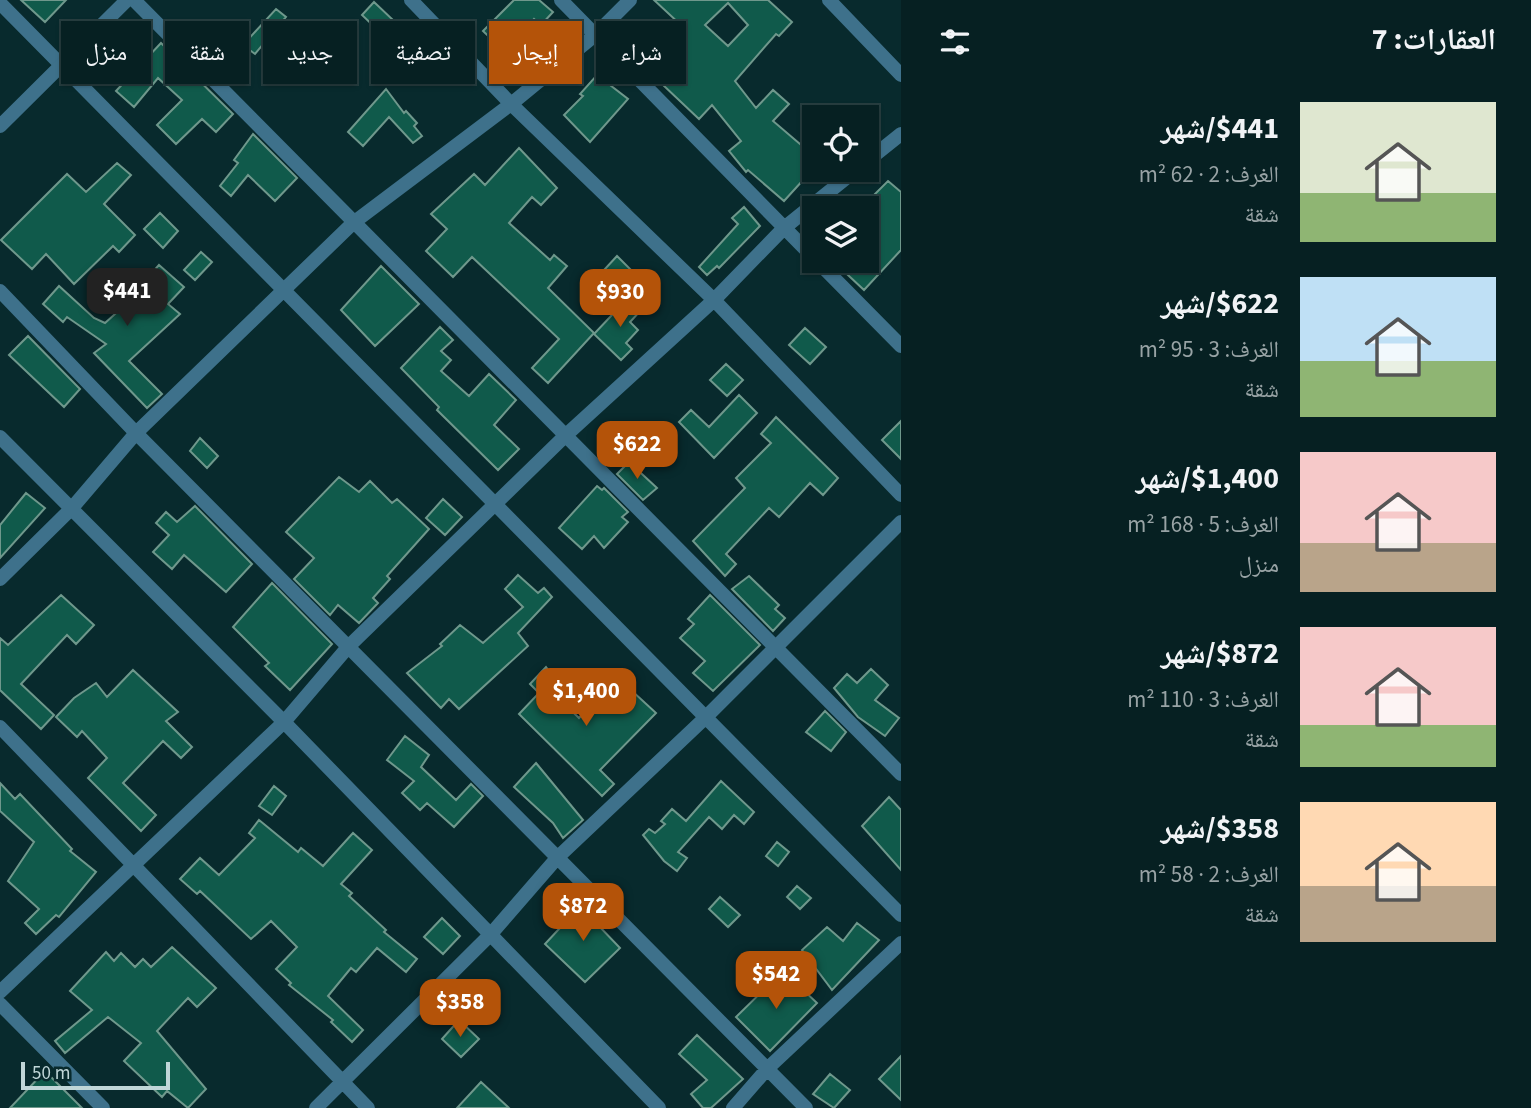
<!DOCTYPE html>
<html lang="ar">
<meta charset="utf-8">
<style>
body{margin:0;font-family:"Source Sans 3","Noto Naskh Arabic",sans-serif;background:#0f282a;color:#f1f3f6;direction:rtl;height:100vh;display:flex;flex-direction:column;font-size:26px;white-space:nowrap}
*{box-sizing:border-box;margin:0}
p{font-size:23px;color:#98a3a5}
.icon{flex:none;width:38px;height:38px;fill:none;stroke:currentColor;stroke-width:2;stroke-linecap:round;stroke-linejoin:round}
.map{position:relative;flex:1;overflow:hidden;direction:ltr}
.side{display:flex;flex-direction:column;background:#062022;width:630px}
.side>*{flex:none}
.guide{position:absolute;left:21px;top:21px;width:665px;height:63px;direction:rtl;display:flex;gap:14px}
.fabs{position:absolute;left:802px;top:105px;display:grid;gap:14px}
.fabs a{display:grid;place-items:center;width:77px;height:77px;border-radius:0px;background:#062022;box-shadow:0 2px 5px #0004,0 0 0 2px #273e40;font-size:35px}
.scale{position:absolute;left:21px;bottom:18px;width:149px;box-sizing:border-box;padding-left:7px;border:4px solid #c0d6d8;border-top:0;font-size:19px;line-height:24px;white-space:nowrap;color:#c0d6d8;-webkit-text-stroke:5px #082a2d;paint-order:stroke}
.price{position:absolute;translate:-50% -60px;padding:0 16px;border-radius:14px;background:#b45309;color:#fff;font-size:23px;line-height:46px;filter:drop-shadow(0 2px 4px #0008)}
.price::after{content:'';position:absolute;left:50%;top:42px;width:21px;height:16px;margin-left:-10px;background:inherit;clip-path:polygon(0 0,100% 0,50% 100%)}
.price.selected{background:#222;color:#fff}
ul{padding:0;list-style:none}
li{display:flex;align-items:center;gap:21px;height:175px;padding:0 35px}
li span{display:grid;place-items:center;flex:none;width:196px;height:140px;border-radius:0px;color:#555}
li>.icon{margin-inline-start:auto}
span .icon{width:84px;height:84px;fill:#fffc;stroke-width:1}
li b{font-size:30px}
h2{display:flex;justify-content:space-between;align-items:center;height:84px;padding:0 35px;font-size:30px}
.tag{padding:0 24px;border-radius:0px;background:#062022;box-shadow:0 2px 5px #0004,0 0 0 2px #273e40;font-size:24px;line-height:63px}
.tag.selected{background:#b45309;color:#fff}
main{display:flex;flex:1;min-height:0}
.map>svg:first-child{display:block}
.building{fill:#105a4b;stroke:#6f988c;stroke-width:2;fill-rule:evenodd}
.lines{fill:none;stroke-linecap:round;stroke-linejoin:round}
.minor{stroke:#3e718b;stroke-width:14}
.tertiary{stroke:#3e718b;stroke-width:14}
</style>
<main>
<section class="side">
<h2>العقارات: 7<svg class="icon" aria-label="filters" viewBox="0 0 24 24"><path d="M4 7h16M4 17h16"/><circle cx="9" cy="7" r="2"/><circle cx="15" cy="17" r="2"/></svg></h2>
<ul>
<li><span style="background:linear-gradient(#dfe7d0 65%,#8fb573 0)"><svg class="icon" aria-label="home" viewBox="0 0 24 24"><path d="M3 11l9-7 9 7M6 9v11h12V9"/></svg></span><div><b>$441/شهر</b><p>الغرف: 2 · 62 m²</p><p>شقة</p></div></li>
<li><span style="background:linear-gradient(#bfe0f5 60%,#8fb573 0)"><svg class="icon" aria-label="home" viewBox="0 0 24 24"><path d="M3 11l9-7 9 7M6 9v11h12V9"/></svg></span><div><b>$622/شهر</b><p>الغرف: 3 · 95 m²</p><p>شقة</p></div></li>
<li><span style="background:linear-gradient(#f6c9c9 65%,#b9a48a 0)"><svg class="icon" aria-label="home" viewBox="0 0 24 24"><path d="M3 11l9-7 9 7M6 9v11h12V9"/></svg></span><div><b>$1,400/شهر</b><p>الغرف: 5 · 168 m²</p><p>منزل</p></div></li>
<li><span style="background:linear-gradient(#f6c9c9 70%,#8fb573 0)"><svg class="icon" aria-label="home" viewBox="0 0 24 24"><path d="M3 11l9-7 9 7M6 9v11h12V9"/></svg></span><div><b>$872/شهر</b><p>الغرف: 3 · 110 m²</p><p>شقة</p></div></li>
<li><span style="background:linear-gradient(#ffd9b3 60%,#b9a48a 0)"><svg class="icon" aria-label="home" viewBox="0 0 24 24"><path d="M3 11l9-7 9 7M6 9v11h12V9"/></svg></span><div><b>$358/شهر</b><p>الغرف: 2 · 58 m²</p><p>شقة</p></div></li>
</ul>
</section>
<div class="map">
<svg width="901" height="1108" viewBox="0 0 901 1108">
<rect width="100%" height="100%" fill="#082a2d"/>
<path class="building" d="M21,0H66L45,22Z
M514,0H539L553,12L541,25L534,19L505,52L483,31Z
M654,0H768L792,22L779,36L776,34L735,81L756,108L773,90L789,104L773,121L814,156V168L784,201L748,170L746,172L729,151L741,141L712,105L699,119L644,67L682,26ZM728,3L748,25L728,46L705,25Z
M374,2L393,20L381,33L362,15Z
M276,9L286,17L255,54L243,45Z
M199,22L240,60L224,77L185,37Z
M161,43L233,114L216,132L202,119L176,144L157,125L182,100L158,78L134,107L116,91Z
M597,75L628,99L590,142L564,115L583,96L580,94Z
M386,89L404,113L406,111L417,123L414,126L422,136L413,143L389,117L363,146L348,132Z
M253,134L297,178L275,201L248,175L231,196L220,186L238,163L234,160Z
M519,148L557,188L541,205L532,197L509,223L550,260L554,255L567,266L548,288L594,333L548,383L532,368L559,339L472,257L453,277L426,251L447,229L431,214L474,174L485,185Z
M117,163L131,175L104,204L135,235L119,252L113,246L74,284L46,254L32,269L1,240L67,174L86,192Z
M888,181L901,192V250L864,290L833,261H866V203Z
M744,207L760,226L719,268L717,266L707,275L699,267L738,224L732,218Z
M160,213L178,231L163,248L144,229Z
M201,252L212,262L195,280L184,270Z
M617,256L639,278L628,290L605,269Z
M159,265L184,287L168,304L180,314L129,361L162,394L147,408L94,353L106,344L67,317L63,322L43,304L59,286L94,318L105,323L144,288L141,285Z
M381,266L419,304L375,346L341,310Z
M629,297L642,309L630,322L638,330L626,343L632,349L621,360L594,334Z
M440,327L453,340L441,351L451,360L441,371L469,396L489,374L516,400L494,425L519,449L498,470L437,410L439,407L401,368Z
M805,328L826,347L810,364L789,345Z
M28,336L80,389L64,407L9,355Z
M726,364L743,380L727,396L710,380Z
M739,395L757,413L714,458L679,422L691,410L709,427Z
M776,417L838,478L823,495L810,483L779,517L769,508L726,554L736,564L725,576L693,541L745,488L736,478L771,443L761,434Z
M901,421V459L882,440Z
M200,438L218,456L207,468L190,451Z
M629,462L657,488L643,500L617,474Z
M339,477L359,492L370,481L392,503L397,499L429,529L387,576L390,579L373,598L378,603L359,623L338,605L330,615L294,579L314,558L286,532Z
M597,486L602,490L604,488L628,512L622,517L628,522L604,548L594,536L582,549L559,528Z
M26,493L45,508L0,558V525Z
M443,499L462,517L445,535L426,518Z
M195,506L252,564L226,592L184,555L172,569L153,552L169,535L156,523L166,512L177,522Z
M518,575L538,593L544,588L552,597L518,633L528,646L459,709L449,699L441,708L407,673L442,646L440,644L460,625L483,643L523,607L505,589Z
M749,576L779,605L775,609L785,618L773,631L732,589Z
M272,583L332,644L290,690L265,666L269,663L233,627Z
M61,595L94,625L76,644L67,635L21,684L54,715L41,729L0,690V638L8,645Z
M710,595L760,645L713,691L693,673L705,661L680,638L694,624L688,619Z
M546,667L556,680L549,689L579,718L606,690L621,704L631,690L656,713L600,770L614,784L602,796L519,714L539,693L530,684Z
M871,669L888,685L875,700L899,718L885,736L858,717L834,688L847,674L857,683Z
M133,670L178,712L166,721L192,747L181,758L163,741L123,783L156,815L141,831L88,778L107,758L82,731L77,737L56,717L74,698L96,683L107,697Z
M825,711L846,732L831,751L806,732Z
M405,736L429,755L421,767L456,800L471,784L483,796L454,827L427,803L420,810L402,793L414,781L387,760Z
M536,763L583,820L563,838L553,823L514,787Z
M721,781L754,812L744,824L734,815L722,829L709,817L678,852L687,858L677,871L664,861L643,835L649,829L655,833L665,824L661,821L672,809L686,821Z
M0,783L15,799L20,794L72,849L70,851L96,872L59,917L56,915L36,934L25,923L39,909L8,881L34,842L0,811Z
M274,786L286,796L272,815L259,806Z
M889,797L901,810V870L862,826Z
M259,820L298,852L301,848L323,866L353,833L372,850L341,884L352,893L349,896L386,930L384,932L417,959L406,972L377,948L356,972L351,968L328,996L363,1030L352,1042L331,1022L333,1020L289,985L291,983L276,969L297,947L271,921L251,939L200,891L197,894L180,879L200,858L219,875L255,838L249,833Z
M777,842L789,852L778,866L766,856Z
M797,886L811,898L800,909L787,897Z
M720,897L740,915L728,927L709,909Z
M586,900L603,918L597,924L620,948L585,982L545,944Z
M442,918L460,936L443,954L424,937Z
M857,923L879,940L832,990L802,950L827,927L843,941Z
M172,947L216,988L197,1007L188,998L157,1031L206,1089L188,1108L167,1091L162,1097L124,1061L141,1043L108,1017L65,1053L55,1041L92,1010L70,991L106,952L114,961L121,953L135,967L143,959L151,967Z
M783,971L817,1003L770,1051L736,1017Z
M459,1020L479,1039L461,1057L442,1039Z
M697,1035L743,1079L711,1108H703L691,1094L707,1080L679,1054Z
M901,1056V1100L879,1079Z
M45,1071L82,1108H10Z
M830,1074L850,1090L834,1108L813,1094Z
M481,1082L509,1108H457Z"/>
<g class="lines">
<path class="minor" d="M134,0L901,774
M411,0L511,104L714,300L901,495
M561,0L814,258
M829,0L901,75
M0,3L901,915
M866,162L901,134
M817,261L901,346
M0,291L136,433L806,1108
M0,437L284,722L659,1108
M0,579L72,508L136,433L353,223L511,104L595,35L630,0
M0,727L368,1108
M0,992L284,722L348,647L565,436L714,300L784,228L856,170
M0,1004L103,1108
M316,1108L491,934L557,858L705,718L901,522
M733,1108L767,1069L901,943"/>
<path class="tertiary" d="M0,126L127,0"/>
</g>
</svg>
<div class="fabs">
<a><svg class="icon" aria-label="locate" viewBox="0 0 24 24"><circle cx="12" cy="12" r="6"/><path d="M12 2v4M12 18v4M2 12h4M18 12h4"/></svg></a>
<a><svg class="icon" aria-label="layers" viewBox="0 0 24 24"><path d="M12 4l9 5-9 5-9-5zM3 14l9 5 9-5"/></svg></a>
</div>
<div class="scale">50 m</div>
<b class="price selected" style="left:127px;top:328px">$441</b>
<b class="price" style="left:620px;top:329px">$930</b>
<b class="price" style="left:637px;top:481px">$622</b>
<b class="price" style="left:586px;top:728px">$1,400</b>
<b class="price" style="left:583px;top:943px">$872</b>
<b class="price" style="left:776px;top:1011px">$542</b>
<b class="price" style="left:460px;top:1039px">$358</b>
<div class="guide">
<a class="tag">شراء</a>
<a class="tag selected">إيجار</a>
<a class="tag">تصفية</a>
<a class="tag">جديد</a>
<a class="tag">شقة</a>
<a class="tag">منزل</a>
</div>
</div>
</main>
